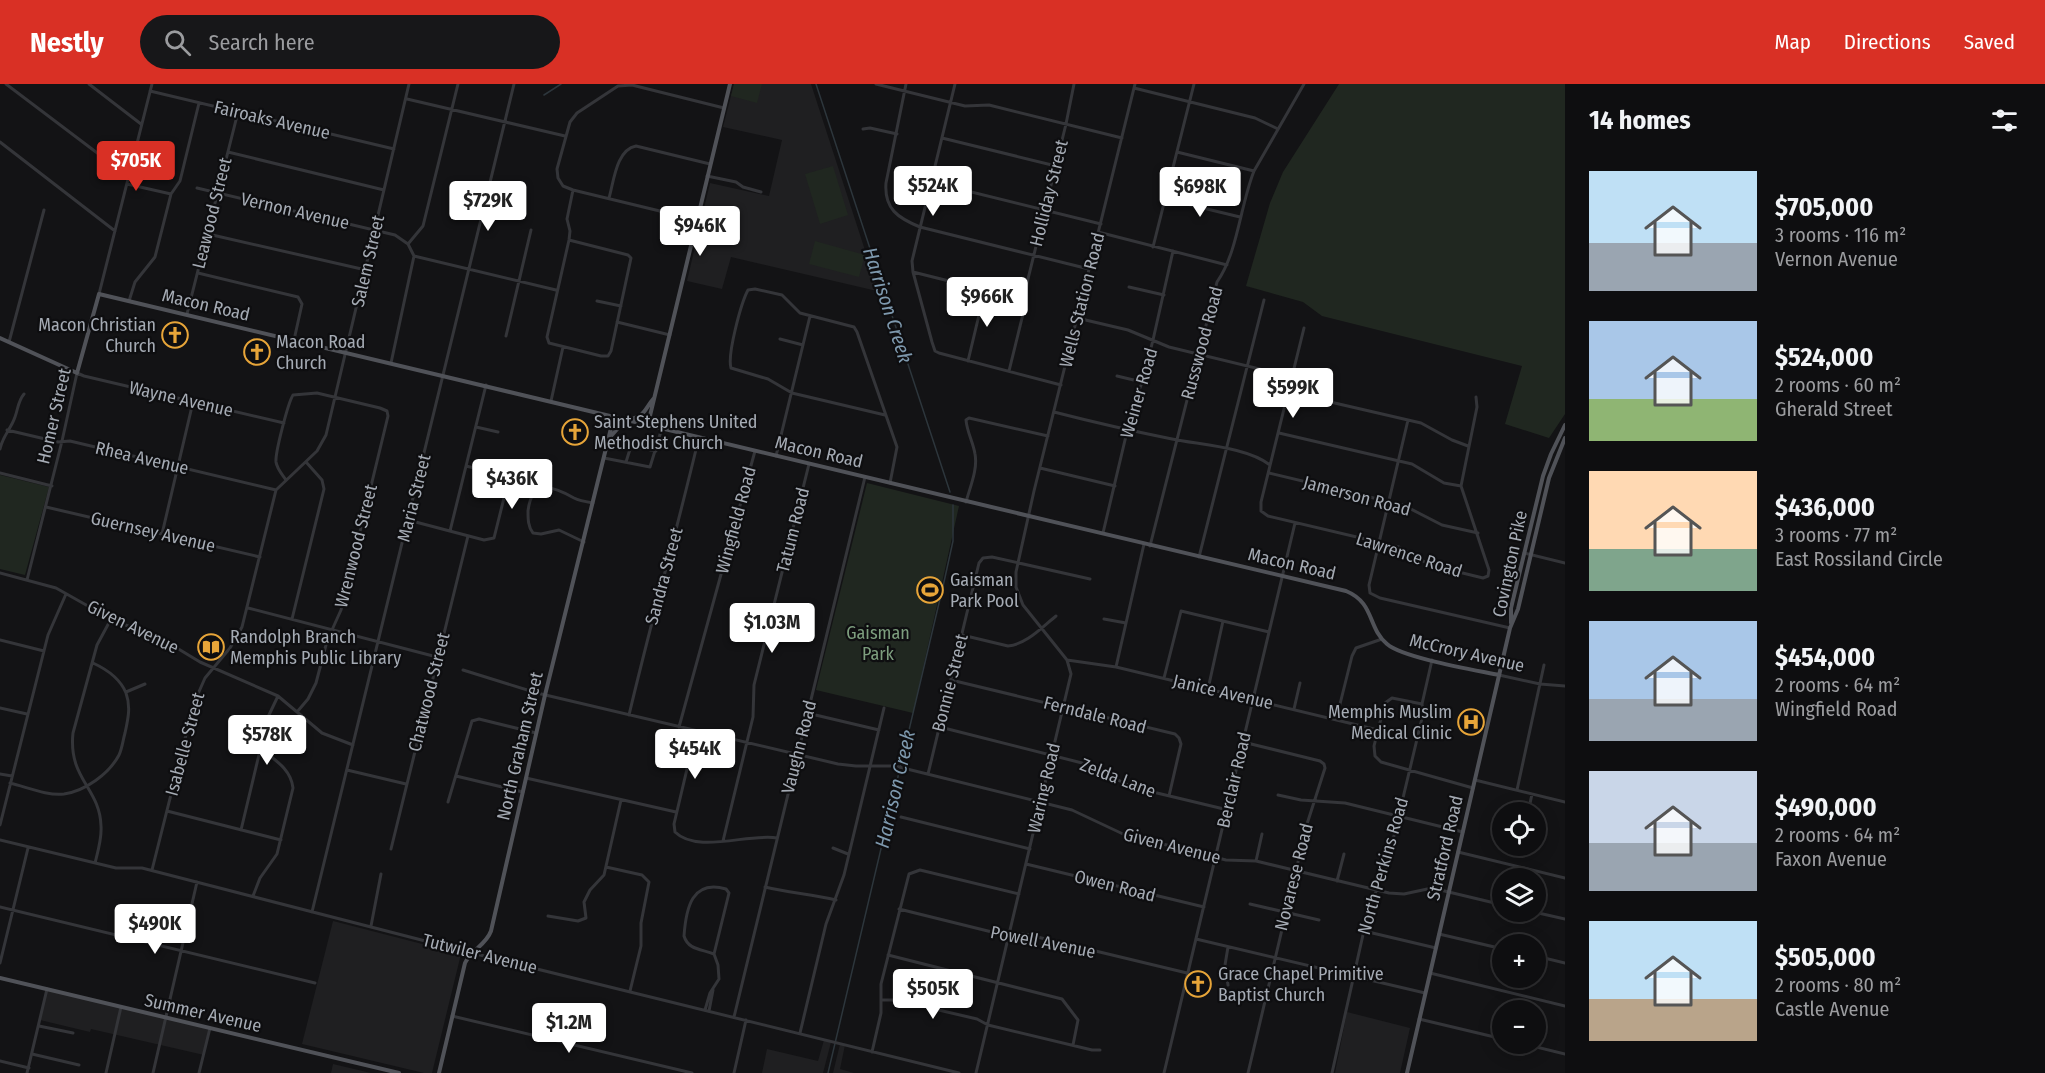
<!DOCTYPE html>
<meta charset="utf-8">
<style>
body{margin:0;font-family:"Fira Sans Condensed",sans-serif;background:#171719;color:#f1f3f6;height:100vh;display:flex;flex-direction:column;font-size:22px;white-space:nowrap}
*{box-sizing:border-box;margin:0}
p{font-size:20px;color:#9b9c9f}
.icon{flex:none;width:33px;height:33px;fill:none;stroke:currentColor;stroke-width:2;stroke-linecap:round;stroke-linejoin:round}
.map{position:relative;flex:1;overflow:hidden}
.sheet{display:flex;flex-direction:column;background:#0e0e10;width:480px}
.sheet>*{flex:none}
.controls{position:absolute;left:1492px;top:718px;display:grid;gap:12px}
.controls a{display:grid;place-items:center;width:54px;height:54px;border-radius:50%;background:#0e0e10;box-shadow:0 3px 15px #0003,0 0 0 2px #2e2e30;font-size:30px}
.price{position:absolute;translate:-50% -51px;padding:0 14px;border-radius:6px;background:#fff;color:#222;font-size:20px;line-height:39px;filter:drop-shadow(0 2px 3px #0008)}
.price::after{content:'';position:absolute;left:50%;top:36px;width:18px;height:14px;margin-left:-9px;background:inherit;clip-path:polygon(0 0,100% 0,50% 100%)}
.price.selected{background:#d93025;color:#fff}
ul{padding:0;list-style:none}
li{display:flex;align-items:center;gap:18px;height:150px;padding:0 24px}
li span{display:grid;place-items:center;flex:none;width:168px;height:120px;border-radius:0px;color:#555}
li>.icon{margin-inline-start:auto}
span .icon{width:72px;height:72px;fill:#fffc;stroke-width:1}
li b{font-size:26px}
h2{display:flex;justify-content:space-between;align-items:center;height:72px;padding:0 24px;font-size:26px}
header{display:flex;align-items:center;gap:36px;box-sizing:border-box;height:84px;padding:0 30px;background:#d93025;color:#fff}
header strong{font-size:28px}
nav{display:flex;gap:33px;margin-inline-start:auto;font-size:21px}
.search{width:420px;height:54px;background:#171719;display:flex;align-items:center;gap:15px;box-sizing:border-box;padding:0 21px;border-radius:33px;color:#9b9c9f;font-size:22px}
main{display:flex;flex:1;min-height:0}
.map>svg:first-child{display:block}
.built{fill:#1f1f21}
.green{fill:#202720}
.water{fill:#2d363c}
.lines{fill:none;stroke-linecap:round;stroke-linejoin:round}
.stream{stroke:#2d363c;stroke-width:1.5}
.minor{stroke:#343539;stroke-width:3}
.major{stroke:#505258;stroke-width:4}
.labels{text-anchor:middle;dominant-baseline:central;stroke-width:4.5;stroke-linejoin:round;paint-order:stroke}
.street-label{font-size:18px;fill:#a5abb4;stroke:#0e0e10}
.poi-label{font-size:18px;fill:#a5abb4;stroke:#0e0e10;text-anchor:start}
.park-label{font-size:18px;fill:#7d9e7e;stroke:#0e0e10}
.water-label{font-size:20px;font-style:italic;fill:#7e99ae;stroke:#0e0e10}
</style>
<header>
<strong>Nestly</strong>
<div class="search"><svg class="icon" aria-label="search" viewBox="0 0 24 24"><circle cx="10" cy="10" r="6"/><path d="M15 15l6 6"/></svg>Search here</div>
<nav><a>Map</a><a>Directions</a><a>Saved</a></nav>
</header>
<main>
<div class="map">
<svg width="1565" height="989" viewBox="0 0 1565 989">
<rect width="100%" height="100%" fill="#131315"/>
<path class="built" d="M734,0H811L876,200L877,207L731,173L722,205L687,197L710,99L769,112L782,56L723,43Z
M333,837L461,870L432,989H424L302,960Z
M47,905L210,944L204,971L91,945L90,948L40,936Z
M1347,928L1410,944L1400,989H1335Z
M824,956L831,958L823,989H762L767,965L818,977Z
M840,960L845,961L840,985L854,989H833Z
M333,980L371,989H331Z"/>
<path class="green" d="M734,0H762L757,19L731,12Z
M1339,0H1565V330L1549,354L1505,340L1522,282L1322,232L1303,218L1246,202L1270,119L1283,88Z
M833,82L848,131L820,140L805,90Z
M815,157L865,171L859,193L809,180Z
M0,391L49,403L25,491L0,485Z
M867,399L959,422L913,629L816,606Z"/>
<path class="water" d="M928,492L939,495L933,520L922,517Z"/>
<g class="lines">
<path class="stream" d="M816,0L950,408
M544,11L561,0
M828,989L944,498L953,457V421"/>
<path class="minor" d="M6,0L129,93
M89,0L141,40
M876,0L965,22L989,21L1122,54
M906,0L886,99C884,125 898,134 920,143L1089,185
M955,0L912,177L913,188L932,258L935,267L939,269L1061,301
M1134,4L1255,34L1278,45
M150,7L394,65
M407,15L565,52
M863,45L870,44L897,50
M942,54L1056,82
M0,58L115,147
M228,68L384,106
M1177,68L1254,87
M707,92L736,98L743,103L761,108
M931,98L1101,140
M127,100L171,110
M197,104L395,151L408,160L414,172L556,206
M609,114C614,97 616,66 636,62L710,80
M1166,115L1240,133
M697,136L573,106L563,102L558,94L557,85L570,38L577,29L618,2L632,1L724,24
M1098,148L1227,181
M208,150L366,186
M569,156L628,171L631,174L611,267L608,272H601L549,259L547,253L569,156L570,147L567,135L573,106
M408,160L423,142L458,0
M1153,163L1194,0
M913,188L985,206L968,277
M198,189L298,213L302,220L294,256
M1129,203L1164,211
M99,210L152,0
M129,217L135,198L155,173L171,110L180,97L199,19
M597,217L621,222
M187,230L238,28
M1077,234L1128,246L1169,263L1284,291L1326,317L1421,339L1452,356L1468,362
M617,238L670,251
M1304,244L1261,418V427L1268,432L1399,463L1430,481L1483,494L1488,492L1489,486L1461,402L1477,323L1476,313
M506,252L531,146
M780,255L803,261
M9,258L44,126
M391,279L414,172
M1009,287L1025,222L1027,199L1066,40L1074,0
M1117,292L1142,298
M551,317L563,263
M1054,328C1093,338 1132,347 1172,355C1201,361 1247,363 1270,381
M885,331L792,309L768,295L731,284C727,271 741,219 748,206L755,205L782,211L800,229L854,243L857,248L897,363L890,399
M1408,336L1369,501L1370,509L1380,514L1510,544
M476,343L498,348
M7,346L58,358L70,357L276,406
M1279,349L1412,380L1444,399L1461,402
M0,365C3,351 11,345 15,333C18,325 18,317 24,310
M776,372L810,232
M604,374L650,383L662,344
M626,378L631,362L656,367
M1040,384L1115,402
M0,389L52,402
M1269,389L1403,421L1442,441L1478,449
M286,396C282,390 277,385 276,378C275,369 288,319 293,311L317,309L380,324L387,327L388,332L341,526L327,557L316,599L308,615L297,628
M966,418C970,403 978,385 975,370C973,358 967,348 966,336L969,334L1048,352
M46,423L260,473
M408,436L484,456L494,454L507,402V393L503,391L466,382
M450,447L486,301
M1103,449L1134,318L1142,299L1153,256L1173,167
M162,450L193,318
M584,458L559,446L541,450L533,449C528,443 528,435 528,427C532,393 554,403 574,414C580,417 587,418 593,419
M1150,462L1217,198C1238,168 1240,122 1254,87L1304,0
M1524,469L1565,479
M1199,473L1264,216
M0,489L56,504L111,535L167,558L200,578L278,612L322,649L353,661
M27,496L62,357L77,289L84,292L284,339
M248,524L437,573
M292,535L324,405L322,396L306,378
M1104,535L1126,539
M962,551L1008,562C1027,560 1042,543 1056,532
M0,556L44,567
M1067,576L1116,583L1378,646
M1116,583L1144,460
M463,586L537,609L838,680L856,682H895L1072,726L1123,750L1226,776L1256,777L1389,809L1404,810L1432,804L1503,821
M1499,591L1540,600L1565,602
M1164,594L1181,527L1269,548
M951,596L1175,650L1179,654L1181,660L1169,712
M1208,605L1223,537
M126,608L145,600
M1422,620L1392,614L1385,619L1374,662L1375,672L1381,678L1473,704
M0,624L27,630
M1294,625L1300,599
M807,629L879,646
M629,631C651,538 677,446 699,353
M1336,636L1352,572L1356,564L1382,555
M679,643L755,367
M940,643L1086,680L1132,703L1228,726
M696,647L674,740L675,748C697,770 749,749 777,754
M1243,658L1320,677L1324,680L1325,684L1307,740L1248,989
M347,686L406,700
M0,690L12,692
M928,690L979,479L983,474L992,473L1090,495
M456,692L523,708
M526,694L676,728
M1475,696L1565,718
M10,699C27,703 47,712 64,710C85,707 109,690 119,671C122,665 123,656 125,649C128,635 131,623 126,609C120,594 106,585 93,579
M1517,706L1544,581
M1278,711L1301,716L1345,719L1463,748
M448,718L472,637L479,635L536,649
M167,727L281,756
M1528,729L1532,710
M901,733L1030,765
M0,741L48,551L66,510
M241,746L268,633L278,612
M0,756L116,784H142L472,869L959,989
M723,757L753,633L754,601L809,380
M833,764L848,770
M391,765L468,452
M1458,768L1565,794
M1256,777L1262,750
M95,779C98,767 102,754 101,742C100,704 68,695 73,649L97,561L111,535
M1026,780L1204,823
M606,783L642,791L649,798L641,839V862L630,907
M152,786L194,619L205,594L230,564L242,543L276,406L317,367L326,351L409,0
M1337,797L1344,770
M765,803C789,809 813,810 836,816
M253,812L260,794L277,770L293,704C291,685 275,676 261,665
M1250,820L1319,836
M0,823L315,899
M899,825L1000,850L1016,849L1029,851L1187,889
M312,828L514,0
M1534,828L1565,835
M548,832L578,837L586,834L584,818L590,806L604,791L621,716
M371,842L381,790
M1364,847L1436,864
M1439,850L1503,865
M1196,855L1425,909
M888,871L1062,915L1078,936L1073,961
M1536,872L1565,879
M0,879L28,764
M1430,889L1565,922
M1228,901L1225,881L1228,863
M881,916H896L977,935L988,941L1092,966H1100
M705,926L710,909L719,895L718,881L714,870L729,809L726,805C692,795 686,824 684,852C688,866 702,865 714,870
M709,927L713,906
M452,932L692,989
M734,933L865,393
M1419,935L1503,955
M39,942L73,949
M800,949L826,840L844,791L884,624
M1524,960L1565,970
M872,968L881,929V900L909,790L920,786L1019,810
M32,970L79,981
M0,977L29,984
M27,989L47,905
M106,989L121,923
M153,989L197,798
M199,989L210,944
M734,989L746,936
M976,989L1071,590L1067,576L1023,521L1016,503V488L1034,407L1135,0
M1164,989L1295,439
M1332,989L1369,824L1387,781L1423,630L1422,620L1432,576"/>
<path class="major" d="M0,254L77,289L99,210C516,306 930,410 1346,507C1375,519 1367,543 1387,560C1403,574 1475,586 1499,591
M630,335C645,333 645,324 654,314
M648,340L730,0
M611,352L620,342L631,337
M1511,539V524L1543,392L1551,370L1565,341
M0,894L399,989
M439,989L465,879C471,866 486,861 491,847L545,611L614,332
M1407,989L1510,544L1518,525L1549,394L1565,354"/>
</g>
<defs>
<g id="church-ring" transform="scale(1.35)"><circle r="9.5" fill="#0e0e10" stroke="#e7a539" stroke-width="1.5"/><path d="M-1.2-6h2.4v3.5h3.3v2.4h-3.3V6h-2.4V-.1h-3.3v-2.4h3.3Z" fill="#e7a539"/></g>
<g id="stadium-ring" transform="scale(1.35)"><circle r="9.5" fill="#0e0e10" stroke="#e7a539" stroke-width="1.5"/><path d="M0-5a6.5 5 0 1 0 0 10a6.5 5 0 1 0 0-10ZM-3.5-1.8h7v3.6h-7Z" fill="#e7a539"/></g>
<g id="library-ring" transform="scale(1.35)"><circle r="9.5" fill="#0e0e10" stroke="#e7a539" stroke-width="1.5"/><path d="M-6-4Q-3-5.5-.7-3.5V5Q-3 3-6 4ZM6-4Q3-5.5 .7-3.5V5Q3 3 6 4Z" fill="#e7a539"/></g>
<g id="hospital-ring" transform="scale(1.35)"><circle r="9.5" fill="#0e0e10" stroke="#e7a539" stroke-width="1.5"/><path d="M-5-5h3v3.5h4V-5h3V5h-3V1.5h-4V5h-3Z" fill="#e7a539"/></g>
</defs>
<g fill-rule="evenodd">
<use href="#church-ring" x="175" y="251"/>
<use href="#church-ring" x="257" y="268"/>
<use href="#church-ring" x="575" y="348"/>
<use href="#stadium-ring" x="930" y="506"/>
<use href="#library-ring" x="211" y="563"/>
<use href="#hospital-ring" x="1471" y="638"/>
<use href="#church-ring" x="1198" y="900"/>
</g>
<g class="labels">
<g class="street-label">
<text transform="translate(272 36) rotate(13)">Fairoaks Avenue</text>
<text transform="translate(1049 109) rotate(-76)">Holliday Street</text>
<text transform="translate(295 127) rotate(13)">Vernon Avenue</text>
<text transform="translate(212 129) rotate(-76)">Leawood Street</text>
<text transform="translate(368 177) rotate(-77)">Salem Street</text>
<text transform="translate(1082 216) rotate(-76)">Wells Station Road</text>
<text transform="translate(206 221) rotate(13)">Macon Road</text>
<text transform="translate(1202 259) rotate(-75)">Russwood Road</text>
<text transform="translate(1139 309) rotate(-74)">Weiner Road</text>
<text transform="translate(181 315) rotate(13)">Wayne Avenue</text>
<text transform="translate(54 332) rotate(-77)">Homer Street</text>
<text transform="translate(819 368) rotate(13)">Macon Road</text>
<text transform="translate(142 374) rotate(13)">Rhea Avenue</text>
<text transform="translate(1357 412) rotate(15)">Jamerson Road</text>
<text transform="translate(414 414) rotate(-76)">Maria Street</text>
<text transform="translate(736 436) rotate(-75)">Wingfield Road</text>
<text transform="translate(793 446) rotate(-76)">Tatum Road</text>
<text transform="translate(153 448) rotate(13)">Guernsey Avenue</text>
<text transform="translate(356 462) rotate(-76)">Wrenwood Street</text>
<text transform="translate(1409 471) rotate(18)">Lawrence Road</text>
<text transform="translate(1292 480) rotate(13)">Macon Road</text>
<text transform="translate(1510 480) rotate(-78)">Covington Pike</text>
<text transform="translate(664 492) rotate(-75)">Sandra Street</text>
<text transform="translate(133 543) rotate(26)">Given Avenue</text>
<text transform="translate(1467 569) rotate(13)">McCrory Avenue</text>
<text transform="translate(950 599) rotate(-76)">Bonnie Street</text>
<text transform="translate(429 608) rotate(-76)">Chatwood Street</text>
<text transform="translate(1223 608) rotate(13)">Janice Avenue</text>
<text transform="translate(1095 631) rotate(14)">Ferndale Road</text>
<text transform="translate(185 660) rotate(-75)">Isabelle Street</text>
<text transform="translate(520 662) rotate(-77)">North Graham Street</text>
<text transform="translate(799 663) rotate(-76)">Vaughn Road</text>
<text transform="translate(1118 694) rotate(21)">Zelda Lane</text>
<text transform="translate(1234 696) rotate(-77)">Berclair Road</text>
<text transform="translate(1044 704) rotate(-77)">Waring Road</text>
<text transform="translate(1172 762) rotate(14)">Given Avenue</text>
<text transform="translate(1445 764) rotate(-77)">Stratford Road</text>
<text transform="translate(1383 782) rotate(-74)">North Perkins Road</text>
<text transform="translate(1294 793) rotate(-76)">Novarese Road</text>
<text transform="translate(1115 802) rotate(14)">Owen Road</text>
<text transform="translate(1043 858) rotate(11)">Powell Avenue</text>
<text transform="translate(480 870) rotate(14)">Tutwiler Avenue</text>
<text transform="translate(203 929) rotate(13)">Summer Avenue</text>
</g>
<g class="poi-label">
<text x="156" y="241" text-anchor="end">Macon Christian<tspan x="156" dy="21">Church</tspan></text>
<text x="276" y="258">Macon Road<tspan x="276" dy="21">Church</tspan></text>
<text x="594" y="338">Saint Stephens United<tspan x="594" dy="21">Methodist Church</tspan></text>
<text x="950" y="496">Gaisman<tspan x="950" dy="21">Park Pool</tspan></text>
<text x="230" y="553">Randolph Branch<tspan x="230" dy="21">Memphis Public Library</tspan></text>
<text x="1452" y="628" text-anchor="end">Memphis Muslim<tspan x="1452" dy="21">Medical Clinic</tspan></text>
<text x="1218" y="890">Grace Chapel Primitive<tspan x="1218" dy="21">Baptist Church</tspan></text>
</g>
<g class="park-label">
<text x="878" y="549">Gaisman<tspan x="878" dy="21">Park</tspan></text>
</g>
<g class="water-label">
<text transform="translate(888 221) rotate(72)">Harrison Creek</text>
<text transform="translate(895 705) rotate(-77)">Harrison Creek</text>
</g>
</g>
</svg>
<div class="controls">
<a><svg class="icon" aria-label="locate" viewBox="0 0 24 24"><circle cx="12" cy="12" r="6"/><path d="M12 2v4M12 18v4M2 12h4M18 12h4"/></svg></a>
<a><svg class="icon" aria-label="layers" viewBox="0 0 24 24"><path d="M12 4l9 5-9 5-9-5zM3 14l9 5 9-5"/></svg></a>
<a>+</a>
<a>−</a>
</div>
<b class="price selected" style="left:136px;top:108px">$705K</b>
<b class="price" style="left:933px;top:133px">$524K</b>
<b class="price" style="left:1200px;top:134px">$698K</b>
<b class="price" style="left:488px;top:148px">$729K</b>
<b class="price" style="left:700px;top:173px">$946K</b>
<b class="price" style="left:987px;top:244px">$966K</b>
<b class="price" style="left:1293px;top:335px">$599K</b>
<b class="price" style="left:512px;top:426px">$436K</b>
<b class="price" style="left:772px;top:570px">$1.03M</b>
<b class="price" style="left:267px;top:682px">$578K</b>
<b class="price" style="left:695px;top:696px">$454K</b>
<b class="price" style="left:155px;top:871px">$490K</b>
<b class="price" style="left:933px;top:936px">$505K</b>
<b class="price" style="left:569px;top:970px">$1.2M</b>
</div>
<section class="sheet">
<h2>14 homes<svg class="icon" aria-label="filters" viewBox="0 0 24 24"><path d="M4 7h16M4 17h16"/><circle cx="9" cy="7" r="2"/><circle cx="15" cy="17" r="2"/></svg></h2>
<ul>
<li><span style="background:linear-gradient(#bfe0f5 60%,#9aa5b1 0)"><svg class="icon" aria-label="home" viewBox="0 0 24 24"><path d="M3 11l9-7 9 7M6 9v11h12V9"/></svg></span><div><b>$705,000</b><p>3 rooms · 116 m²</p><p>Vernon Avenue</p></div></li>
<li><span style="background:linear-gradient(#a9c7e8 65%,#8fb573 0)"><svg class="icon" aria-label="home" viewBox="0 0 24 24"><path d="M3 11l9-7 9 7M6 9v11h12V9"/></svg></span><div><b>$524,000</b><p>2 rooms · 60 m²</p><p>Gherald Street</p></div></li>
<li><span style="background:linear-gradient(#ffd9b3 65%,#7fa58c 0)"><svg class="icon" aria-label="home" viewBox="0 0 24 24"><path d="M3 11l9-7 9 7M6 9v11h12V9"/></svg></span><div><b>$436,000</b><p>3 rooms · 77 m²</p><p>East Rossiland Circle</p></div></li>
<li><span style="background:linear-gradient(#a9c7e8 65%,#9aa5b1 0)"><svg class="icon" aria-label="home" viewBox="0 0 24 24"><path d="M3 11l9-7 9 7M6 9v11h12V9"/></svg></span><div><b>$454,000</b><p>2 rooms · 64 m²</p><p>Wingfield Road</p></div></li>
<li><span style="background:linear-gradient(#c9d6e8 60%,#9aa5b1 0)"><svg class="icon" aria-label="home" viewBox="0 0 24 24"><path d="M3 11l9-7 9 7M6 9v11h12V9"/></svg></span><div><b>$490,000</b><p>2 rooms · 64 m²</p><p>Faxon Avenue</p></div></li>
<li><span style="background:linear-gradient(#bfe0f5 65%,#b9a48a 0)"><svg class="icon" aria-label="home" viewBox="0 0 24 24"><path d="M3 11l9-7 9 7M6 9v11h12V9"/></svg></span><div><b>$505,000</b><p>2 rooms · 80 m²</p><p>Castle Avenue</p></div></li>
</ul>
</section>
</main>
